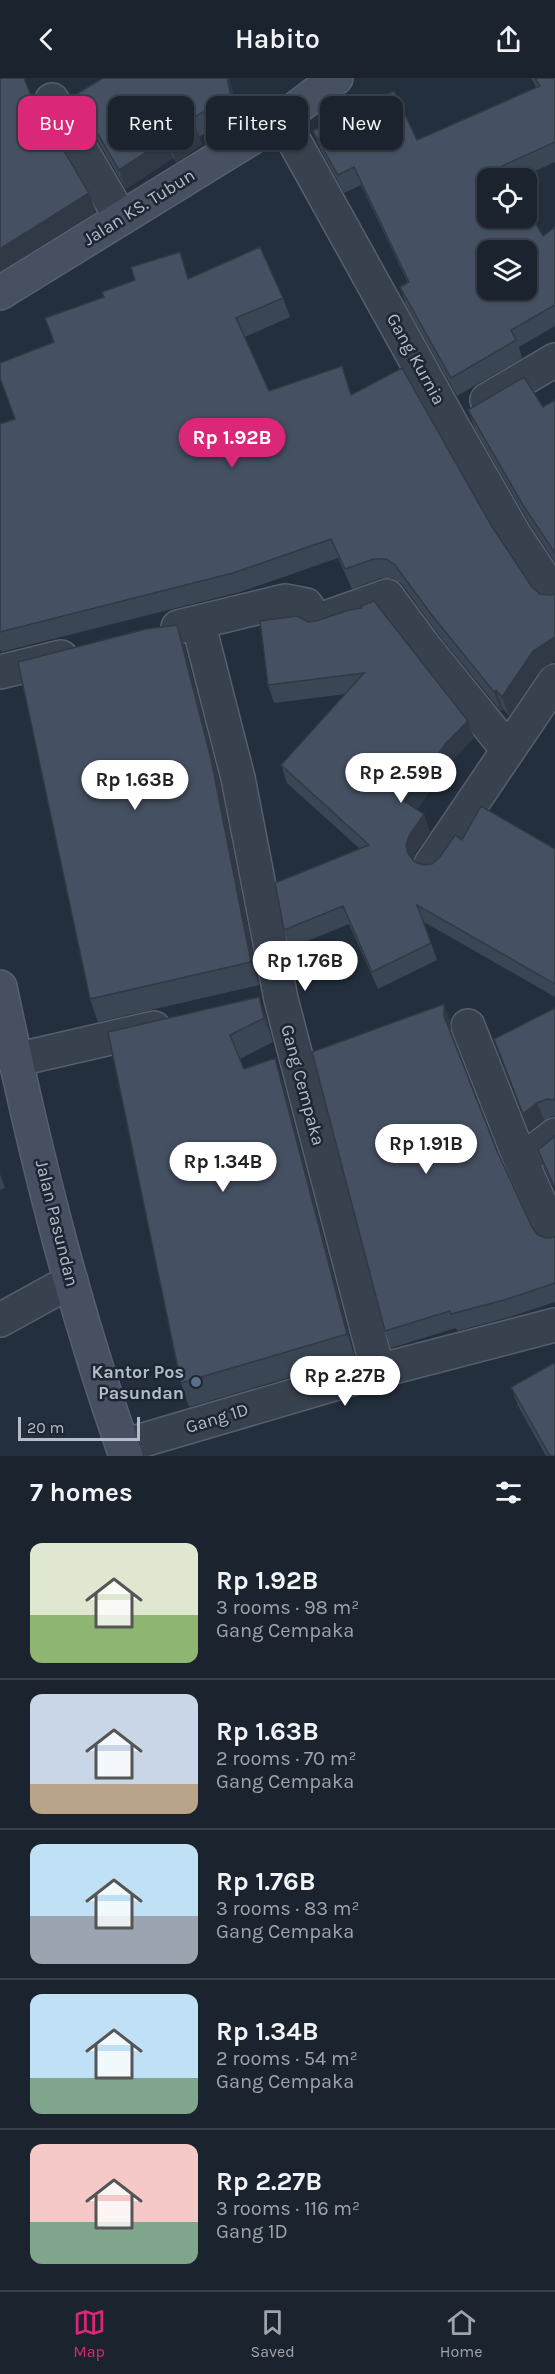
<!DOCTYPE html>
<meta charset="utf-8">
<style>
body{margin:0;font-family:Karla,sans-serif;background:#282f3a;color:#f1f3f6;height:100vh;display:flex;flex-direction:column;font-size:22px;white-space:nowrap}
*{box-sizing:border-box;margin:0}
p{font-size:20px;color:#a0a4aa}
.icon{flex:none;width:33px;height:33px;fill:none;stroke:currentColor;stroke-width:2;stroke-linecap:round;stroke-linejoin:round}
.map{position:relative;height:1378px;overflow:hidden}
.drawer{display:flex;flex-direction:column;background:#1b232e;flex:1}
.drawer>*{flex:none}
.guide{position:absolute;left:18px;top:18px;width:519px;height:54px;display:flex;gap:12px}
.buttons{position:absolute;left:477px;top:90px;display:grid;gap:12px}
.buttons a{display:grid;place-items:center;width:60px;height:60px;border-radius:12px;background:#1b232e;box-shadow:0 2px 4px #0004,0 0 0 2px #39404a;font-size:30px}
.scale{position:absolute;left:18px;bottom:15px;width:122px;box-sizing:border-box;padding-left:6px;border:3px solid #b4bcc9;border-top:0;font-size:16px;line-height:21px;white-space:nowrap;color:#b4bcc9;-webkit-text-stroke:4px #1d2633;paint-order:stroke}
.price{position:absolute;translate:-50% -51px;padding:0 14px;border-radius:21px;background:#fff;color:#222;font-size:20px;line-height:39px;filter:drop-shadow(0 2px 3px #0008)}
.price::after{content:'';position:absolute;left:50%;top:36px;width:18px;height:14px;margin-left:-9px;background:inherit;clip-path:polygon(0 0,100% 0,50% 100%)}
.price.on{background:#db2777;color:#fff}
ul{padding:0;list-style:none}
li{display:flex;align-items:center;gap:18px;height:150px;padding:0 30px}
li+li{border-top:2px solid #39404a}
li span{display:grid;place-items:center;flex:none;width:168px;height:120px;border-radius:12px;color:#555}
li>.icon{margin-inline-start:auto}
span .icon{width:72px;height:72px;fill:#fffc;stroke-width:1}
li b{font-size:26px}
h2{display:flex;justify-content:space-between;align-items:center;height:72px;padding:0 30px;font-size:26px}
.chip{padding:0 21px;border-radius:12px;background:#1b232e;box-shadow:0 2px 4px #0004,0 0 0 2px #39404a;font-size:21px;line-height:54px}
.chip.on{background:#db2777;color:#fff}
header{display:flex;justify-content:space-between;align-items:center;height:78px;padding:0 30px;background:#1b232e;font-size:27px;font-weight:600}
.tabs{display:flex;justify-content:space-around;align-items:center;height:84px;border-top:2px solid #39404a;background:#1b232e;font-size:16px;color:#a0a4aa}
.tabs a{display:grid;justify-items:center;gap:3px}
.tabs .on{color:#db2777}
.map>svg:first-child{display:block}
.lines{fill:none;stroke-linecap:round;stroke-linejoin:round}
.street-casing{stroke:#565f6c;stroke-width:36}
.secondary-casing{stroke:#565f6c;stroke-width:36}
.street{stroke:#38414e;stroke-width:33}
.secondary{stroke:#465061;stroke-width:33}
.wall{fill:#3b4654}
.shaded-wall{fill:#303945}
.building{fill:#455162;stroke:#303945;stroke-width:1.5;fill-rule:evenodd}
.service-dot{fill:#5c6f8a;stroke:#1d2633;stroke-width:2}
.labels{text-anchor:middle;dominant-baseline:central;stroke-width:5;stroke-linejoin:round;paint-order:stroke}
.street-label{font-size:18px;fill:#b4bcc9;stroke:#1d2633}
.poi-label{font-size:18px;font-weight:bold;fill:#b4bcc9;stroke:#1d2633;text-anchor:end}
</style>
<header><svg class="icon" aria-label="back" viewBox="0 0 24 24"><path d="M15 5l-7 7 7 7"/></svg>Habito<svg class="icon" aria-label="share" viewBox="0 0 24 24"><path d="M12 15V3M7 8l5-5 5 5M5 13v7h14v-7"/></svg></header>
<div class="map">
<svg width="555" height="1378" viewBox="0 0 555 1378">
<rect width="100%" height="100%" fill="#242f3e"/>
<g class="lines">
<g class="street-casing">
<path id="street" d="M52,22L121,140
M282,41L450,344L514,456L555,518
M487,322L555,282
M198,544L238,700L281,921L378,1293
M178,549L285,523L306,527L317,543L387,518L423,567L508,672
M0,594L61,579
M431,786L555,603
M468,948L521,1083
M15,982L154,950
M555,1057L521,1083L555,1159
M0,1242L71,1203
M123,1368L378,1293L555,1247"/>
</g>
<g class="secondary-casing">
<path id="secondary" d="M0,215L282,41L336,0
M0,909C33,1067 72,1226 126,1378"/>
</g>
<use href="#street" class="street"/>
<use href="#secondary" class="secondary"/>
</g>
<path class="wall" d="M103,0H229L238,36L199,59L202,66L183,80L176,84L173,80L126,111L82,36L75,17Z
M531,0H555V84L519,100H488L543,158L555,149V248L519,269L522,280L457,318L406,227L400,209L408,205L361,107L344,115L320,70L313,53L417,62L536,9Z
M189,200L283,220L290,239L245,259L269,313L352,317L540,592L509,638L503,631L501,633L438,556L402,506L393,500H381L352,511L338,480L240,514L1,574L0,571V346L15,341L54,264L104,219L135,202Z
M555,322V484L530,446L475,351L468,332L543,329Z
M316,543L468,643L474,660L452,683L417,731L430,754L415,775L413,782L415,784L423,787L432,786L462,762L555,771V919L424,844L437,882L378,911L349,846L290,870L284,852L360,771L287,705L281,687L346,616L274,625L268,607L308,544Z
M177,547L185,570L220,704L259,907L98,944L90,921Z
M259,919L267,943L273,964L240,981L244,991L283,1004L355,1280L189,1329L181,1305L108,954Z
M444,926L450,943L451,954L497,1073L532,1149L538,1157L546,1160L555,1159V1224L510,1239L457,1253L456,1250L391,1270L385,1253Z
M555,930V1039L553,1038L544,1042L529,1053L494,961Z
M555,1058V1113L544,1089L538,1072Z
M0,1096L5,1110L0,1112Z
M511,1309L555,1378H546L518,1328Z"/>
<path class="shaded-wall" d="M227,0H229L238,36L231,18Z
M195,47L202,66L176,84L169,66Z
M166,61L173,80L126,111L119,92Z
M89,115L96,134L0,194V171Z
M177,547L185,570L220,704L259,907L251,884Z
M555,559V583L540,592L509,638L502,619L533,573Z
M496,612L503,631L501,633L494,614Z
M468,643L474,660L452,683L411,740L404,723L446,665Z
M424,736L430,754L415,775L412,784L408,776L406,767L409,758Z
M259,919L267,943L273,964L264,940Z
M444,926L450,943L451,955L444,938Z
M275,980L283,1004L355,1280L347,1256Z
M537,1025L544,1042L529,1053L523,1036Z"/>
<path class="building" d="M0,0H24L40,40L43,37L89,115L0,171Z
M103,0H227L231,18L191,41L195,47L176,61L169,66L166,61L119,92L75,17Z
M535,0H555V64L502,88L509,100H488V140H526V130L543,158L555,149V227L511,252L516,262L451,300L400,209L409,204L354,89L338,97L313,53L394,13L417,62L540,8ZM488,172H526V212H488Z
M260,169L283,220L236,240L269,313L342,288L351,317L402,290L491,447L532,509L540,516L550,517L555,516V559L533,573L502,619L496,612L494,614L431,536L395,487L386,481H374L345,491L331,461L233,495L0,554V346L15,341L0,300V285L54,264L45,240L104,219L102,214L135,202L131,189L180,174L188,201Z
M524,299L543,329L555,322V475L523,427L468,332Z
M374,523L468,643L446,665L404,723L424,736L409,758L406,767L408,776L415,784L423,787L432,786L440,779L455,757L462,762L481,728L555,771V906L417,827L431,865L372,894L343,828L284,852L275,805L369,767L281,687L364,595L268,607L260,543L297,538L308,544L316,543L349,532L362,530L361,528Z
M177,547L211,681L251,884L90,921L18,584L146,551Z
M259,919L264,940L230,957L244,991L275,980L347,1256L181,1305L108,954Z
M444,926V938L497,1073L532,1149L538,1157L546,1160L555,1159V1205L504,1222L451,1236L450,1233L385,1253L312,974Z
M555,930V1022L547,1021L537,1025L523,1036L494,961Z
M555,1058V1110L538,1072Z
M554,1285H555V1378H550L511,1309Z"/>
<circle class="service-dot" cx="196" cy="1304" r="6"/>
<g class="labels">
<g class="street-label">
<text transform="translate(139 129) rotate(-32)">Jalan KS. Tubun</text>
<text transform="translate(416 281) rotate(61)">Gang Kurnia</text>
<text transform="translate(303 1007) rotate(75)">Gang Cempaka</text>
<text transform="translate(57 1145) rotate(76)">Jalan Pasundan</text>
<text transform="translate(217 1340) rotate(-17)">Gang 1D</text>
</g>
<g class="poi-label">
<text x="184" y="1294">Kantor Pos<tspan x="184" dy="21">Pasundan</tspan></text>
</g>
</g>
</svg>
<div class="buttons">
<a><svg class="icon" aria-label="locate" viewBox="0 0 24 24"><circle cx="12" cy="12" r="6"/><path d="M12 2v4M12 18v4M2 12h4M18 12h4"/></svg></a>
<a><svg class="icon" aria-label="layers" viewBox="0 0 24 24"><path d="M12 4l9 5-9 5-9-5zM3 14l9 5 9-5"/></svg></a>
</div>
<div class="scale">20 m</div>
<b class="price on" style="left:232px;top:391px">Rp 1.92B</b>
<b class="price" style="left:401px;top:726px">Rp 2.59B</b>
<b class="price" style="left:135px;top:733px">Rp 1.63B</b>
<b class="price" style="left:305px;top:914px">Rp 1.76B</b>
<b class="price" style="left:426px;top:1097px">Rp 1.91B</b>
<b class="price" style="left:223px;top:1115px">Rp 1.34B</b>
<b class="price" style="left:345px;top:1329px">Rp 2.27B</b>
<div class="guide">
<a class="chip on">Buy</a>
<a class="chip">Rent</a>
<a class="chip">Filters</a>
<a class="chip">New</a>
</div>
</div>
<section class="drawer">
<h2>7 homes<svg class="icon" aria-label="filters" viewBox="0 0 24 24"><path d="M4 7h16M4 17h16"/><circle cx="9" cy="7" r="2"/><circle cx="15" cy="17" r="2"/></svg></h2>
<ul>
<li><span style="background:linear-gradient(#dfe7d0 60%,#8fb573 0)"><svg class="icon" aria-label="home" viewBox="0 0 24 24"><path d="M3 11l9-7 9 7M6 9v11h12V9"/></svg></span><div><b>Rp 1.92B</b><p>3 rooms · 98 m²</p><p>Gang Cempaka</p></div></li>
<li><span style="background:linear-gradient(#c9d6e8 75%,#b9a48a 0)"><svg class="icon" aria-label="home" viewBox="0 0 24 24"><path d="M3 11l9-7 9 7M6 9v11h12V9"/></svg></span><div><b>Rp 1.63B</b><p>2 rooms · 70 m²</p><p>Gang Cempaka</p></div></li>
<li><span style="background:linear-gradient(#bfe0f5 60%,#9aa5b1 0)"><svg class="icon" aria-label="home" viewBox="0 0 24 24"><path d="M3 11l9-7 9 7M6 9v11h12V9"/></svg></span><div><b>Rp 1.76B</b><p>3 rooms · 83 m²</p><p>Gang Cempaka</p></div></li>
<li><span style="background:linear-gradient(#bfe0f5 70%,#7fa58c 0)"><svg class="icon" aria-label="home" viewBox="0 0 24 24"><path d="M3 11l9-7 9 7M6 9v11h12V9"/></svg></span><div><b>Rp 1.34B</b><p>2 rooms · 54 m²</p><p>Gang Cempaka</p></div></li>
<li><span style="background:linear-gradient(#f6c9c9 65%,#7fa58c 0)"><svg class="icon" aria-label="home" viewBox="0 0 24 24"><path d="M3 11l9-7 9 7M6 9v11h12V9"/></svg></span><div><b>Rp 2.27B</b><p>3 rooms · 116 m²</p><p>Gang 1D</p></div></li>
</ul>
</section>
<nav class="tabs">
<a class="on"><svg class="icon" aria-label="map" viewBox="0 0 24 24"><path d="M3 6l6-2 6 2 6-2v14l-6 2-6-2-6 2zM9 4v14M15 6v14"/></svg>Map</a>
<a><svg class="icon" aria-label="saved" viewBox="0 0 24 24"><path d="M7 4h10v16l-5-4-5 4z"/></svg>Saved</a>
<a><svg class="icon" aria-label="home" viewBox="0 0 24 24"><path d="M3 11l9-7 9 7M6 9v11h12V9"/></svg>Home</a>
</nav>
